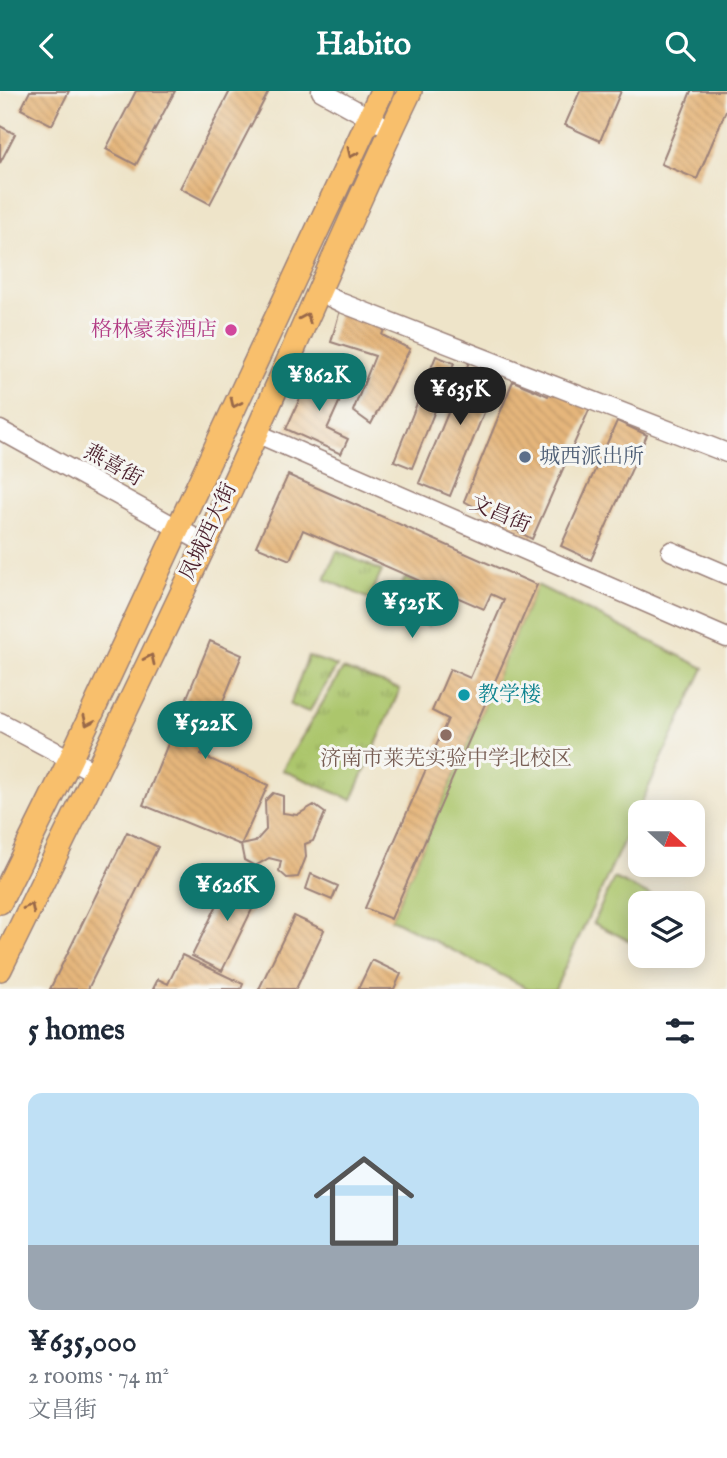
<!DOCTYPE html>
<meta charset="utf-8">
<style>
body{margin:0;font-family:"IM FELL English","Noto Serif SC",serif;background:#f2f2f3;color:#1f2937;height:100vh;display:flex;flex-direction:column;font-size:26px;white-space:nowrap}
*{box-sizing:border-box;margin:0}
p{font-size:23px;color:#747a83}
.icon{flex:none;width:38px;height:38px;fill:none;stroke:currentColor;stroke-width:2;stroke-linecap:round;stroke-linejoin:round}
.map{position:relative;height:898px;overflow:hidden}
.sheet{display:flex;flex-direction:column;background:#fff;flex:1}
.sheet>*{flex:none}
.needle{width:46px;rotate:111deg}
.buttons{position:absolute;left:628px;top:709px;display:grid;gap:14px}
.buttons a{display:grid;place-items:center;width:77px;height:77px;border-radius:14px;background:#fff;box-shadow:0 4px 18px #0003;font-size:35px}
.price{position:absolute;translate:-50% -60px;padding:0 16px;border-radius:24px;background:#0f766e;color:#fff;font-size:23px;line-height:46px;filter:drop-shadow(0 2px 4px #0008)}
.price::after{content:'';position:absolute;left:50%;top:42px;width:21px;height:16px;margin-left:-10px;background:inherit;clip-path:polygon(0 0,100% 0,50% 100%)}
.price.selected{background:#222;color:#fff}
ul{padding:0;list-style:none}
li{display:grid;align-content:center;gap:14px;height:371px;padding:0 28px}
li+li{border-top:2px solid #e0e1e3}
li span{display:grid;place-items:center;height:217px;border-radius:14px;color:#555}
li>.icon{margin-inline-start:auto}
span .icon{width:126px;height:126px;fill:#fffc;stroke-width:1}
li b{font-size:30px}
h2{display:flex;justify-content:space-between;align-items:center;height:84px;padding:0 28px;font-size:30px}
header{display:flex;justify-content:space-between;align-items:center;height:91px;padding:0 28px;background:#0f766e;color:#fff;font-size:32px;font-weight:700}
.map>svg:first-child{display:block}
.grass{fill:url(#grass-tufts);stroke:#7b724c;stroke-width:2}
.garden{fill:#acc66c;stroke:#7b724c;stroke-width:2}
.building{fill:url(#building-back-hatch)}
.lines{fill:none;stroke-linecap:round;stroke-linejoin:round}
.minor-casing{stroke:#9c827a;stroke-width:21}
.major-casing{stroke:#9c827a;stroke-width:26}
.minor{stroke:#fff;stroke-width:18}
.major{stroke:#f8bf6c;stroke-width:23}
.oneway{stroke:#986748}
.hotel-dot{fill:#d1479c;stroke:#f6f6f2;stroke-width:2.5}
.service-dot{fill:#5c6f8a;stroke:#f6f6f2;stroke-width:2.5}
.culture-dot{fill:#0f9aa8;stroke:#f6f6f2;stroke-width:2.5}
.education-dot{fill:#8d6e63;stroke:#f6f6f2;stroke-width:2.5}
.labels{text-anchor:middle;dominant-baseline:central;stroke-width:6;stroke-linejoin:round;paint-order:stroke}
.hotel-label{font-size:21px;fill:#b23c85;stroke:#f6f6f2;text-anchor:end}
.service-label{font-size:21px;fill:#4e5e75;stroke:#f6f6f2;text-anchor:start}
.street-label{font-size:21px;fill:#4a1f2b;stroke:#f6f6f2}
.culture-label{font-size:21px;fill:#0d838f;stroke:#f6f6f2;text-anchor:start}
.education-label{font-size:21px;fill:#785e54;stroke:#f6f6f2}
</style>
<header><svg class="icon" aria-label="back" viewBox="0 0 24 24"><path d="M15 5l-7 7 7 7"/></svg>Habito<svg class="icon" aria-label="search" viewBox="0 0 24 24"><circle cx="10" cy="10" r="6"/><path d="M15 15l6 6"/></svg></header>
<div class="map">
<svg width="727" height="898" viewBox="0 0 727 898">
<defs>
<pattern id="grass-tufts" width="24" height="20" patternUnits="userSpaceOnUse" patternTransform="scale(1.75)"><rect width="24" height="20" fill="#acc66c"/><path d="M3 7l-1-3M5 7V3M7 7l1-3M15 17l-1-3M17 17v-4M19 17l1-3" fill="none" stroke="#8ea059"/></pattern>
<pattern id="building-back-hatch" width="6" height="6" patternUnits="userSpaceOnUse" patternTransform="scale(1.75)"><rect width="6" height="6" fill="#e5b67c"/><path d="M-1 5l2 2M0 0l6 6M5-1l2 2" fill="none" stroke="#c69c6b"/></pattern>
</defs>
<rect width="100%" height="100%" fill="#f6f6f2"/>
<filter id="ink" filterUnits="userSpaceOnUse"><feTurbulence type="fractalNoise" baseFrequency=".0143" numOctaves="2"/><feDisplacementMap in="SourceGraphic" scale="14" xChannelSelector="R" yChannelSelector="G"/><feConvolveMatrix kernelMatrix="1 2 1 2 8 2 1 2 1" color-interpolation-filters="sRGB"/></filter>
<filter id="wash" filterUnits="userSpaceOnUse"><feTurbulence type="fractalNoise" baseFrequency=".00686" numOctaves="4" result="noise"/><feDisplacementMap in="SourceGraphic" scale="28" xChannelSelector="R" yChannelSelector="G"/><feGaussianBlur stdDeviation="1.57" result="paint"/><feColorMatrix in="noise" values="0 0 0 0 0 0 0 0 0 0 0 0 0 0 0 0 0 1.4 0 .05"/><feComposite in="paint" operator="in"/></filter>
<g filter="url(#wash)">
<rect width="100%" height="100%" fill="#eee4c9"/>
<path class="grass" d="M337,460L382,480L369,508L325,488Z
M405,487L443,504L429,535L391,518Z
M308,565L337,575L309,621L290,614Z
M343,578L400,598L352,709L282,679Z"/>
<path class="garden" d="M537,494L704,577L555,898H529L391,828Z
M614,787L666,812H640V855L593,832Z"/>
<g id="blocks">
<path class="building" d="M30,0H69L52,34L21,18Z
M136,0H175L136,74L106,58Z
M230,0H269L210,113L180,97Z
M580,0H621L600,50L565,34Z
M691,0H727V17L697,88L661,73Z
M0,35L15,43L0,72Z
M342,212L387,230L382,244L410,258L371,333L353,320L375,265L331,251Z
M436,265L454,272L412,377L394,370Z
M469,271L503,275L450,405L419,392Z
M312,281L346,296L327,338L348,348L341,363L286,338Z
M513,290L548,305L553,294L593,310L532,448L464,410Z
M617,330L647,344L591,469L561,455Z
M288,384L537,494L391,828L365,817L448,628L432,620L450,578L470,587L504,509L491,503L484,518L303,439L290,469L256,455Z
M210,550L242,564L201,664L268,694L241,754L143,714Z
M273,702L283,705V722L297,724L314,714L325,722L313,750L305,753L306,766L298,786L287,787L279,780L281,770L269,767L255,775L244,769L241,754L255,751L266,739L265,710Z
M127,741L158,756L88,898H50Z
M232,783L262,798L222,880L192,865Z
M311,783L338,795L332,809L306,798Z
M294,825L324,839L296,898H259Z
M182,864L243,893L241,898H153L158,888L168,893Z
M372,869L401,883L394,898H358Z"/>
</g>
</g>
<g filter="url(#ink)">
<use href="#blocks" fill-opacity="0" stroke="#9c827a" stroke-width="2"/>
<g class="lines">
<g class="minor-casing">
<path id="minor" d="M321,0L379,32
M317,200L342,212L727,362
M0,339L204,452
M256,342L727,547
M671,460L727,484
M0,631L96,682"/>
</g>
<g class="major-casing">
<path id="major" d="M0,811L70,669L382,0
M0,878C87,701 174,523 256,343C307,228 356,113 410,0"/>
</g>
<use href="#minor" class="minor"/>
<use href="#major" class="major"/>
</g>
<defs><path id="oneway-chevron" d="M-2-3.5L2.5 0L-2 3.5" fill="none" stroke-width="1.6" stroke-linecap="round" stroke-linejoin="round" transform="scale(1.75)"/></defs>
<g class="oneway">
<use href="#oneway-chevron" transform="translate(352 62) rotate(115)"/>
<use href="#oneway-chevron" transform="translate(306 227) rotate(-67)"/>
<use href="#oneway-chevron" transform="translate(235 312) rotate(115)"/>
<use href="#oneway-chevron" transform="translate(150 568) rotate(-65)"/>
<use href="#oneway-chevron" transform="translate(88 630) rotate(115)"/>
<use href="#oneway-chevron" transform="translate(30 817) rotate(-64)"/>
</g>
</g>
<circle class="hotel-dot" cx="231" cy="239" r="7"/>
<circle class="service-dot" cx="525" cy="366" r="7"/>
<circle class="culture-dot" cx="464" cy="604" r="7"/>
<circle class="education-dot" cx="446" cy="644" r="7"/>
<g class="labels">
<g class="hotel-label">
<text x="217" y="239">格林豪泰酒店</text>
</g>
<g class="service-label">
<text x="539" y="366">城西派出所</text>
</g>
<g class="street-label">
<text transform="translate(113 375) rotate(29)">燕喜街</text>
<text transform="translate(500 424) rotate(23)">文昌街</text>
<text transform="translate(209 441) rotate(-65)">凤城西大街</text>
</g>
<g class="culture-label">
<text x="478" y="604">教学楼</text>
</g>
<g class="education-label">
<text x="446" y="668">济南市莱芜实验中学北校区</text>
</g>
</g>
</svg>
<div class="buttons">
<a><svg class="needle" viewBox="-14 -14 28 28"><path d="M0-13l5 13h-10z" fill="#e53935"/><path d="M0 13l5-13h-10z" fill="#747a83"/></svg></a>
<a><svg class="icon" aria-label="layers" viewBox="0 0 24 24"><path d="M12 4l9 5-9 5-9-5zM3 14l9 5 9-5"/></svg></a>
</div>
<b class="price" style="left:319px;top:322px">¥862K</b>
<b class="price selected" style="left:460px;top:336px">¥635K</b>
<b class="price" style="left:412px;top:549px">¥525K</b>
<b class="price" style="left:205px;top:670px">¥522K</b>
<b class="price" style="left:227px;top:832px">¥626K</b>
</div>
<section class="sheet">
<h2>5 homes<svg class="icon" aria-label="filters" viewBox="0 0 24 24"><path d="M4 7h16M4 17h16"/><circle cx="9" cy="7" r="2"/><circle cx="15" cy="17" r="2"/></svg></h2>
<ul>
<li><span style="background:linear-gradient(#bfe0f5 70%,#9aa5b1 0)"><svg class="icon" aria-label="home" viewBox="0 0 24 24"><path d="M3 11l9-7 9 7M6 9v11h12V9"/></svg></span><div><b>¥635,000</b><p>2 rooms · 74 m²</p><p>文昌街</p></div></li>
</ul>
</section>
